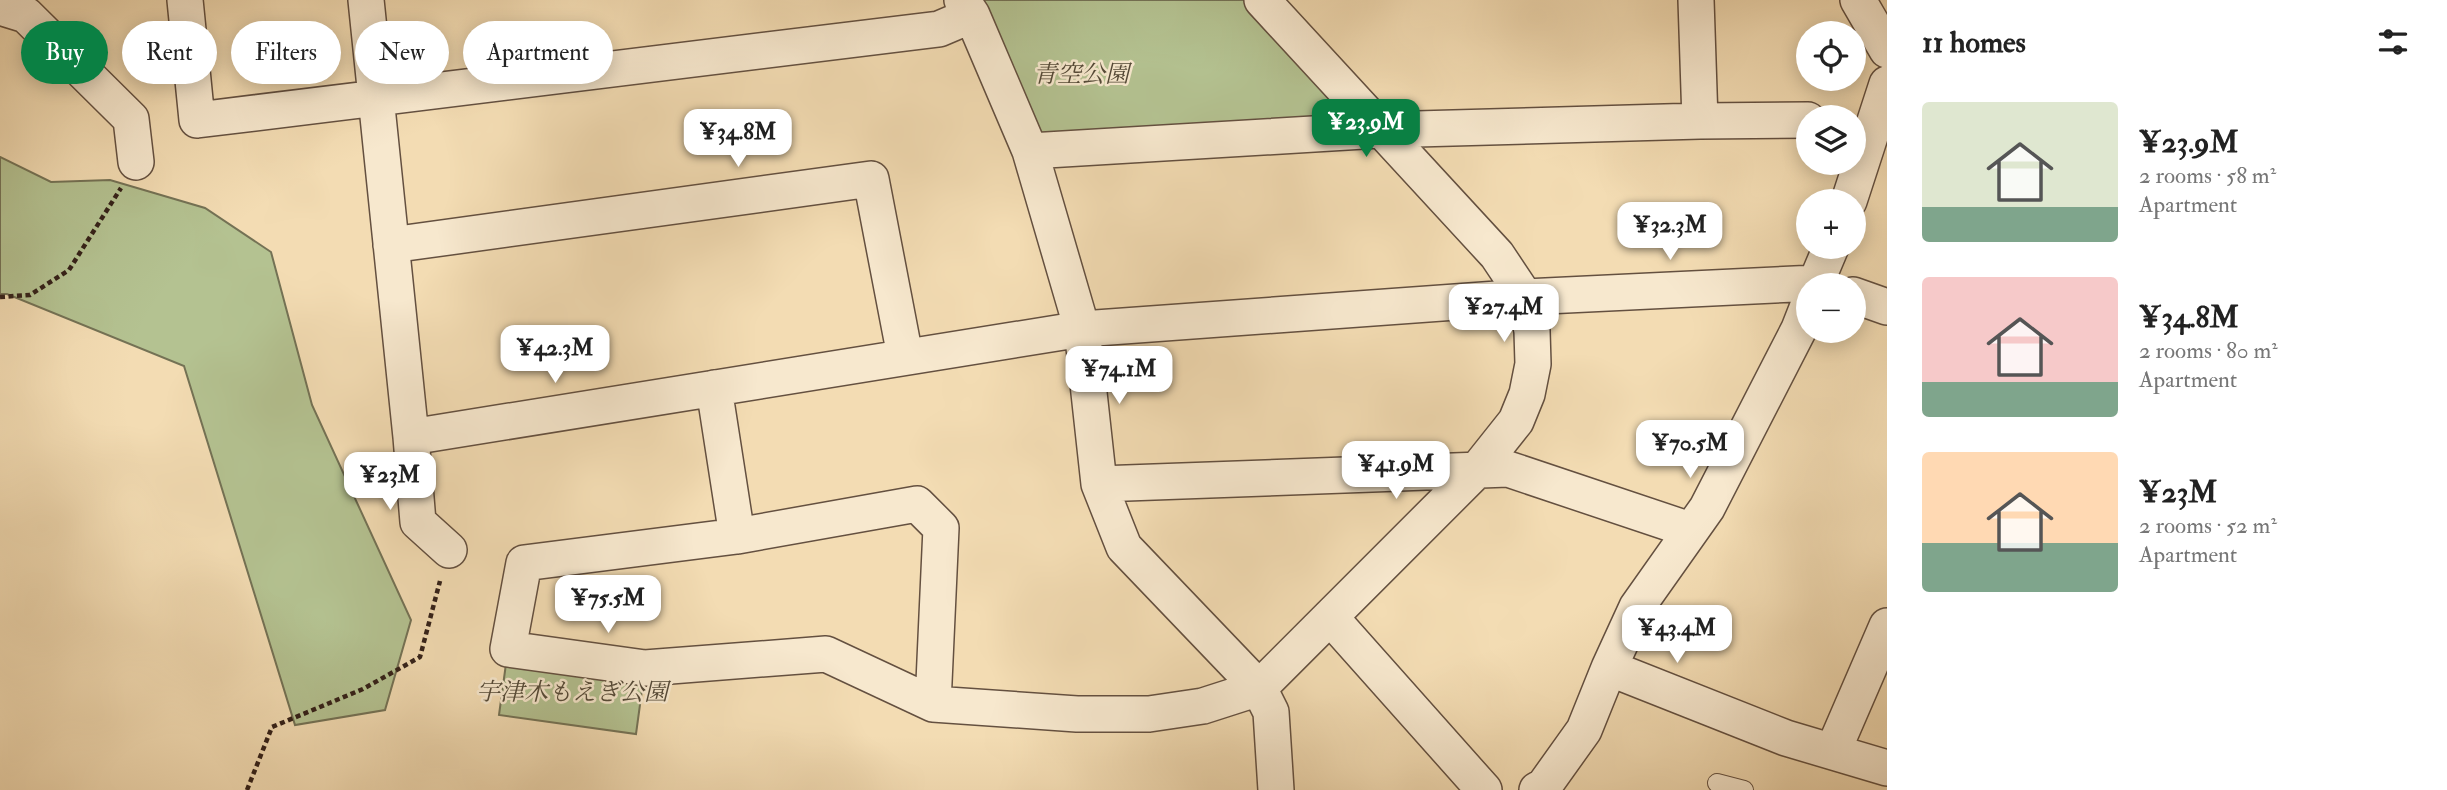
<!DOCTYPE html>
<meta charset="utf-8">
<style>
body{margin:0;font-family:"IM FELL Double Pica","Noto Serif JP",serif;background:#f6f6f6;color:#222;height:100vh;display:flex;flex-direction:column;font-size:26px;white-space:nowrap}
*{box-sizing:border-box;margin:0}
p{font-size:23px;color:#767676}
.icon{flex:none;width:38px;height:38px;fill:none;stroke:currentColor;stroke-width:2;stroke-linecap:round;stroke-linejoin:round}
.map{position:relative;flex:1;overflow:hidden}
.sheet{display:flex;flex-direction:column;background:#fff;width:560px}
.sheet>*{flex:none}
.guide{position:absolute;left:21px;top:21px;width:665px;height:63px;display:flex;gap:14px}
.controls{position:absolute;left:1796px;top:21px;display:grid;gap:14px}
.controls a{display:grid;place-items:center;width:70px;height:70px;border-radius:50%;background:#fff;box-shadow:0 4px 18px #0003;font-size:35px}
.price{position:absolute;translate:-50% -60px;padding:0 16px;border-radius:14px;background:#fff;color:#222;font-size:23px;line-height:46px;filter:drop-shadow(0 2px 4px #0008)}
.price::after{content:'';position:absolute;left:50%;top:42px;width:21px;height:16px;margin-left:-10px;background:inherit;clip-path:polygon(0 0,100% 0,50% 100%)}
.price.on{background:#0b8043;color:#fff}
ul{padding:0;list-style:none}
li{display:flex;align-items:center;gap:21px;height:175px;padding:0 35px}
li span{display:grid;place-items:center;flex:none;width:196px;height:140px;border-radius:7px;color:#555}
li>.icon{margin-inline-start:auto}
span .icon{width:84px;height:84px;fill:#fffc;stroke-width:1}
li b{font-size:30px}
h2{display:flex;justify-content:space-between;align-items:center;height:84px;padding:0 35px;font-size:30px}
.pill{padding:0 24px;border-radius:32px;background:#fff;box-shadow:0 4px 18px #0003;font-size:24px;line-height:63px}
.pill.on{background:#0b8043;color:#fff}
main{display:flex;flex:1;min-height:0}
.map>svg:first-child{display:block}
.green{fill:#b4c291;stroke:#747255;stroke-width:2}
.lines{fill:none;stroke-linecap:round;stroke-linejoin:round}
.lane-casing{stroke:#645040;stroke-width:20}
.street-casing{stroke:#645040;stroke-width:38}
.path{stroke:#342119;stroke-width:4.5;stroke-dasharray:5 3.5;stroke-linecap:butt}
.lane{stroke:#f7e8ce;stroke-width:18}
.street{stroke:#f7e8ce;stroke-width:35}
.labels{text-anchor:middle;dominant-baseline:central;stroke-width:5;stroke-linejoin:round;paint-order:stroke}
.park-label{font-size:24px;font-style:italic;fill:#544937;stroke:#f7e8ce}
</style>
<main>
<div class="map">
<svg width="1887" height="790" viewBox="0 0 1887 790">
<rect width="100%" height="100%" fill="#f3dcb3"/>
<filter id="stains"><feTurbulence type="fractalNoise" baseFrequency=".00286" numOctaves="4"/><feColorMatrix values="0 0 0 0 .2 0 0 0 0 .09 0 0 0 0 .02 0 0 0 .5 -.17"/></filter>
<radialGradient id="worn" r=".72"><stop offset=".6" stop-color="#630" stop-opacity="0"/><stop offset="1" stop-color="#630" stop-opacity=".3"/></radialGradient>
<path class="green" d="M962,0H1262L1380,130L1030,151Z
M0,157L51,182L110,180L205,208L271,252L312,405L411,620L385,710L295,725L184,366L7,294H0Z
M508,649L645,668L636,734L499,715Z"/>
<g class="lines">
<g class="lane-casing">
<path id="lane" d="M1717,783L1744,790"/>
</g>
<g class="street-casing">
<path id="street" d="M185,0L197,120L939,29L972,15
M366,0L411,437L1082,329L1525,297L1816,283L1823,285
M962,0L972,15L1030,151L1082,329L1099,484L1124,547L1259,688L1271,712L1276,790
M1696,0L1700,121L1808,120
M1858,0L1887,50
M0,7L26,15L131,119L136,162
M1030,151L1380,130L1700,121
M1849,201L1887,84
M391,245L871,179L905,356
M1815,285L1831,247
M1853,295L1887,307
M714,388L737,536
M411,437L418,522L449,550
M1099,484L1508,469L1690,530
M1330,617L1484,790
M1609,668L1637,607L1707,508L1799,329L1808,306
M933,704L941,528L917,504L737,536L524,563L508,649L645,668L826,654L933,704L1077,714H1149L1203,706L1259,688L1477,470L1516,421L1527,394L1533,364L1532,331L1525,297L1497,255L1262,0
M1833,751L1887,626
M1537,790L1544,786L1584,730L1609,668L1786,738L1887,768"/>
</g>
<path class="path" d="M0,297L30,295L69,270L121,188
M247,790L272,727L363,689L420,657L440,581"/>
<use href="#lane" class="lane"/>
<use href="#street" class="street"/>
</g>
<g class="labels">
<g class="park-label">
<text x="1081" y="74">青空公園</text>
<text x="572" y="692">宇津木もえぎ公園</text>
</g>
</g>
<rect width="100%" height="100%" filter="url(#stains)"/>
<rect width="100%" height="100%" fill="url(#worn)"/>
</svg>
<div class="controls">
<a><svg class="icon" aria-label="locate" viewBox="0 0 24 24"><circle cx="12" cy="12" r="6"/><path d="M12 2v4M12 18v4M2 12h4M18 12h4"/></svg></a>
<a><svg class="icon" aria-label="layers" viewBox="0 0 24 24"><path d="M12 4l9 5-9 5-9-5zM3 14l9 5 9-5"/></svg></a>
<a>+</a>
<a>−</a>
</div>
<b class="price on" style="left:1366px;top:159px">¥23.9M</b>
<b class="price" style="left:738px;top:169px">¥34.8M</b>
<b class="price" style="left:1670px;top:262px">¥32.3M</b>
<b class="price" style="left:1504px;top:344px">¥27.4M</b>
<b class="price" style="left:555px;top:385px">¥42.3M</b>
<b class="price" style="left:1119px;top:406px">¥74.1M</b>
<b class="price" style="left:1690px;top:480px">¥70.5M</b>
<b class="price" style="left:1396px;top:501px">¥41.9M</b>
<b class="price" style="left:390px;top:512px">¥23M</b>
<b class="price" style="left:608px;top:635px">¥75.5M</b>
<b class="price" style="left:1677px;top:665px">¥43.4M</b>
<div class="guide">
<a class="pill on">Buy</a>
<a class="pill">Rent</a>
<a class="pill">Filters</a>
<a class="pill">New</a>
<a class="pill">Apartment</a>
</div>
</div>
<section class="sheet">
<h2>11 homes<svg class="icon" aria-label="filters" viewBox="0 0 24 24"><path d="M4 7h16M4 17h16"/><circle cx="9" cy="7" r="2"/><circle cx="15" cy="17" r="2"/></svg></h2>
<ul>
<li><span style="background:linear-gradient(#dfe7d0 75%,#7fa58c 0)"><svg class="icon" aria-label="home" viewBox="0 0 24 24"><path d="M3 11l9-7 9 7M6 9v11h12V9"/></svg></span><div><b>¥23.9M</b><p>2 rooms · 58 m²</p><p>Apartment</p></div></li>
<li><span style="background:linear-gradient(#f6c9c9 75%,#7fa58c 0)"><svg class="icon" aria-label="home" viewBox="0 0 24 24"><path d="M3 11l9-7 9 7M6 9v11h12V9"/></svg></span><div><b>¥34.8M</b><p>2 rooms · 80 m²</p><p>Apartment</p></div></li>
<li><span style="background:linear-gradient(#ffd9b3 65%,#7fa58c 0)"><svg class="icon" aria-label="home" viewBox="0 0 24 24"><path d="M3 11l9-7 9 7M6 9v11h12V9"/></svg></span><div><b>¥23M</b><p>2 rooms · 52 m²</p><p>Apartment</p></div></li>
</ul>
</section>
</main>
